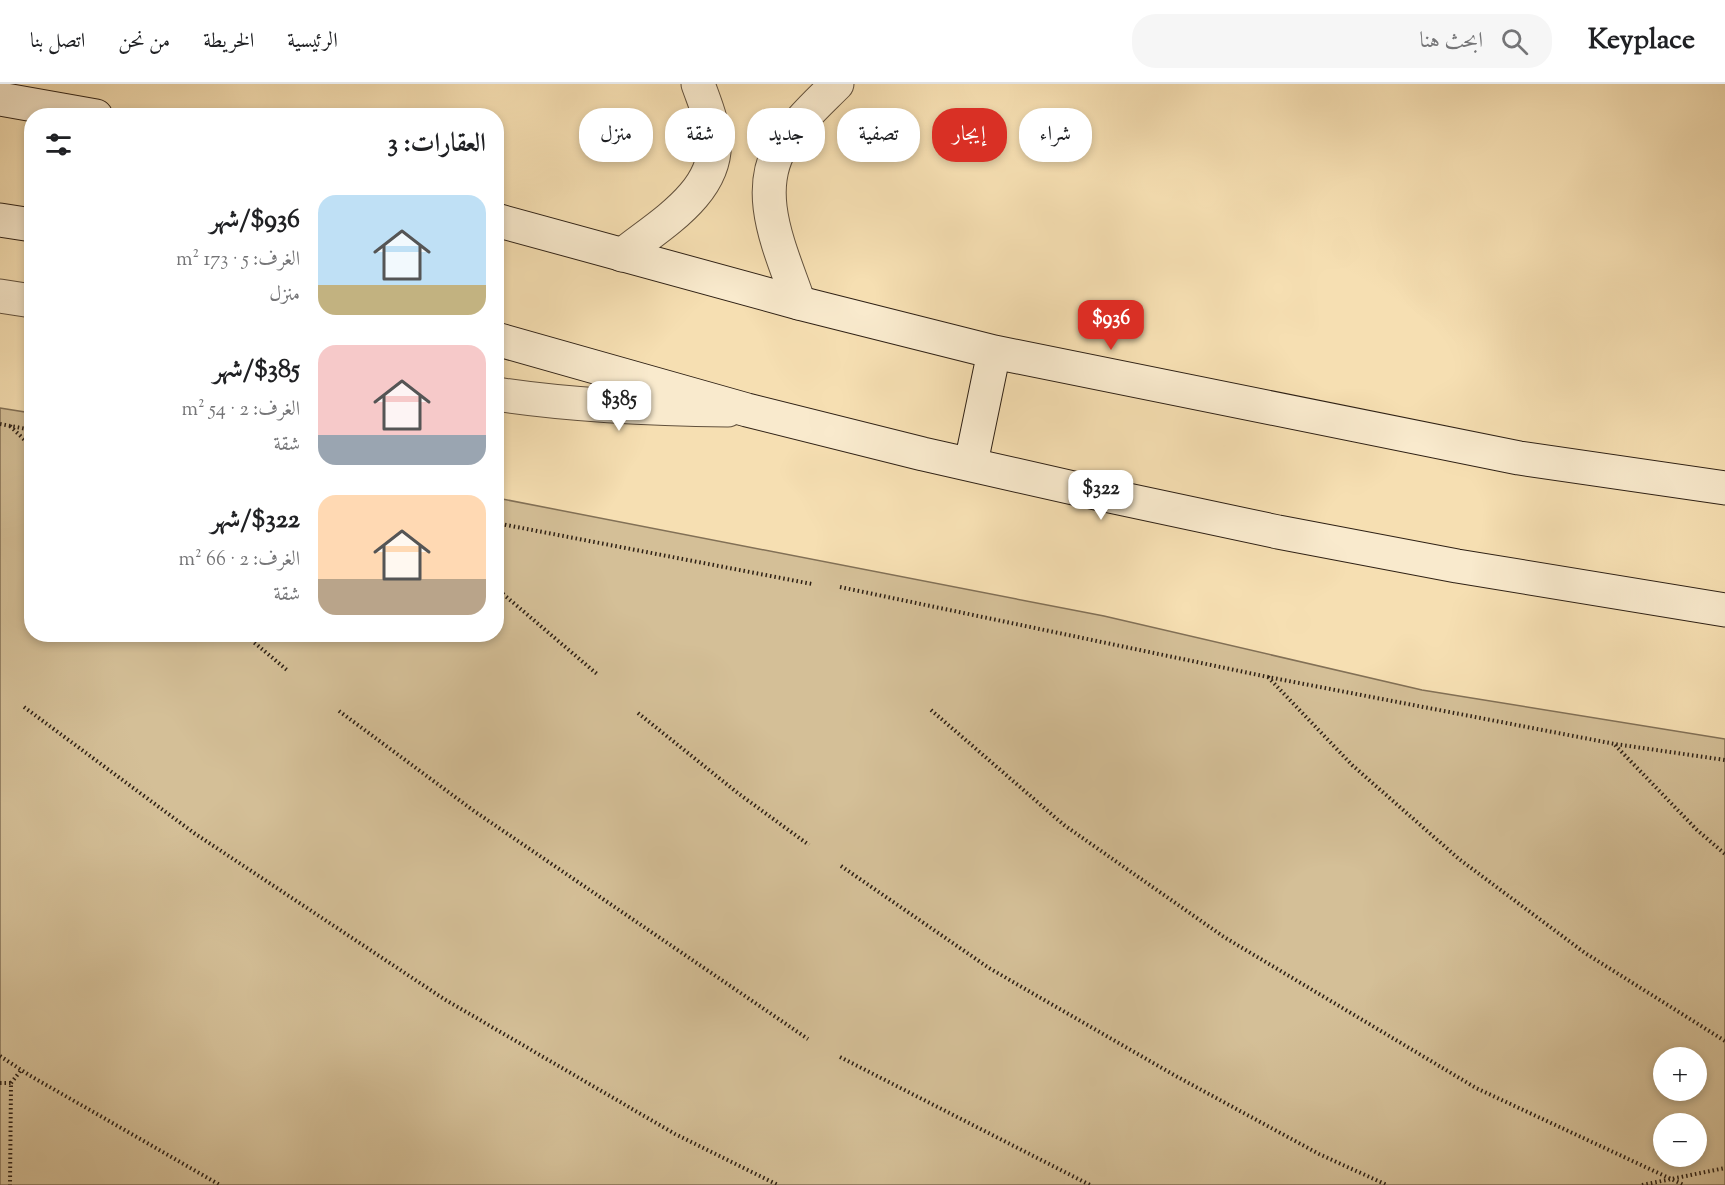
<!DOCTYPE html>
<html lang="ar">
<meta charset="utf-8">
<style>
body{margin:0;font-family:"Sorts Mill Goudy",Amiri,serif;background:#f6f6f6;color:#202124;direction:rtl;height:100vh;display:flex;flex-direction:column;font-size:22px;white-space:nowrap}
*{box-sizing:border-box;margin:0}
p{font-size:20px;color:#757577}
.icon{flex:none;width:33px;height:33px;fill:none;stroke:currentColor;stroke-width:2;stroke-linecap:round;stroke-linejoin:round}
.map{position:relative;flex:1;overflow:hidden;direction:ltr}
.sheet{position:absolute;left:24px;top:24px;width:480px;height:534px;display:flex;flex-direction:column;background:#fff;border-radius:24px;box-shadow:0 3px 9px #0003;direction:rtl}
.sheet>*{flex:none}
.hud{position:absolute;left:522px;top:24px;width:570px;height:54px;direction:rtl;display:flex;gap:12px}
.controls{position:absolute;left:1653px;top:963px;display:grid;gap:12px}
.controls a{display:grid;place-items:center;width:54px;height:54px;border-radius:50%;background:#fff;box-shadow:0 3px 9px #0003;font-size:30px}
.price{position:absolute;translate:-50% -51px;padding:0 14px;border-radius:12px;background:#fff;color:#222;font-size:20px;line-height:39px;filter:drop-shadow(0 2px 3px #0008)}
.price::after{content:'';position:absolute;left:50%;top:36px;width:18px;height:14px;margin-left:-9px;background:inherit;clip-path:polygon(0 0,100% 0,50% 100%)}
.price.current{background:#d93025;color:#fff}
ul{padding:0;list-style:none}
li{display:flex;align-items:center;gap:18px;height:150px;padding:0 18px}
li span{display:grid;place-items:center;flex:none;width:168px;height:120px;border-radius:18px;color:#555}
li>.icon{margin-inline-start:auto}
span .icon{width:72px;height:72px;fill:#fffc;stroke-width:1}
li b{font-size:26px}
h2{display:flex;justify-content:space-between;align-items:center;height:72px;padding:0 18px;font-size:26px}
.pill{padding:0 21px;border-radius:24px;background:#fff;box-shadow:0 3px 9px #0003;font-size:21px;line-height:54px}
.pill.current{background:#d93025;color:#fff}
header{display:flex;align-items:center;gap:36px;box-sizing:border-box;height:84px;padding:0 30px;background:#fff;border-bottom:2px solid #e0e0e0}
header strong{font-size:28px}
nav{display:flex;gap:33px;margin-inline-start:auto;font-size:21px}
.search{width:420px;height:54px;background:#f6f6f6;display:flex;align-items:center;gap:15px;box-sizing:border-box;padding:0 21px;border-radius:24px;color:#757577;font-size:22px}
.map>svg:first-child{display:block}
.green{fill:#d4bf97;stroke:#827056;stroke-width:1.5;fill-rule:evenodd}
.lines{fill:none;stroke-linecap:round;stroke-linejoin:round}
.tertiary-casing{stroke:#61503c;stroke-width:35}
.secondary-casing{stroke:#2f2115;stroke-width:35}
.path{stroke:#2f2115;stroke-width:4;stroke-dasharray:1.5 3;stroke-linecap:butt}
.tertiary{stroke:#f9eacd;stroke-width:33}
.secondary{stroke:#f9eacd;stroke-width:33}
</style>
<header>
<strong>Keyplace</strong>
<div class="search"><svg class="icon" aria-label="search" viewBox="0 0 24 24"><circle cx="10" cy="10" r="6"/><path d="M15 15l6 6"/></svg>ابحث هنا</div>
<nav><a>الرئيسية</a><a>الخريطة</a><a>من نحن</a><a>اتصل بنا</a></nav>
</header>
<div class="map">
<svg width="1725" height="1101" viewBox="0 0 1725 1101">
<rect width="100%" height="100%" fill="#f6dfb2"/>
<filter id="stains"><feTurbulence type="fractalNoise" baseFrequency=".00333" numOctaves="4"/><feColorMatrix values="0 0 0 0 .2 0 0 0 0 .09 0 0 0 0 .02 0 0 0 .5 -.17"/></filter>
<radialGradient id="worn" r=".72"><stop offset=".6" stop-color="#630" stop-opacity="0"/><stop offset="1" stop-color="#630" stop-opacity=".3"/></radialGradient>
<path class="green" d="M0,324L31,329L32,550H496L497,414L1104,532L1422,606L1725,655V1101H0ZM1664,974H1696V1006H1664ZM1664,1040H1696V1072H1664Z"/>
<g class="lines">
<g class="tertiary-casing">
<path id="tertiary" d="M622,171C659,141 720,108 714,53C712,35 704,17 698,0
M0,212L32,217
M799,219C782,168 749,105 786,55C800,35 819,18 837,0
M496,310C573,322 651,325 728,326"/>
</g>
<g class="secondary-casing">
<path id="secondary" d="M0,15L96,32
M0,136L32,141
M496,136L799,219L994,268L1519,374L1725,404
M496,255L747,326L923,370L1100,410L1278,448L1457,482L1725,526
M971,379L994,268"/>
</g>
<path class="path" d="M0,340L32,346
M10,342L32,363
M496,439L812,500
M840,503L1268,593L1615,660L1725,676
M496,504L597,590
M244,550L287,586
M1268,593L1352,681L1459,775L1585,869L1725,957
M24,623L194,749L444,915L675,1050L778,1101
M931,626L1064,741L1224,853L1476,1004L1684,1101
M339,627L474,727L808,955
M638,629L739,710L809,761
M1615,661L1697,746L1725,770
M841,782L989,884L1174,991L1319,1070L1387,1101
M0,972L29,991L220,1101
M840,973L1090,1101
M0,999H11L10,1101
M11,999L22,985
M1642,1101L1725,1084"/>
<use href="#tertiary" class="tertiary"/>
<use href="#secondary" class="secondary"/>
</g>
<rect width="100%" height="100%" filter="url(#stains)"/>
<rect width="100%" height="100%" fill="url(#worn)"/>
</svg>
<div class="controls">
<a>+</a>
<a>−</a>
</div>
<b class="price current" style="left:1111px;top:267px">$936</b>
<b class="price" style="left:619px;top:348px">$385</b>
<b class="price" style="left:1101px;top:437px">$322</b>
<div class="hud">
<a class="pill">شراء</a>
<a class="pill current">إيجار</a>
<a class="pill">تصفية</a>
<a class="pill">جديد</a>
<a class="pill">شقة</a>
<a class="pill">منزل</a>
</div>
<section class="sheet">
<h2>العقارات: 3<svg class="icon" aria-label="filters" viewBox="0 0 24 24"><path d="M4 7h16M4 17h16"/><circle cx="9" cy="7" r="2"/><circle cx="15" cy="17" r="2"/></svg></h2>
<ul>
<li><span style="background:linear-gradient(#bfe0f5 75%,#c2b280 0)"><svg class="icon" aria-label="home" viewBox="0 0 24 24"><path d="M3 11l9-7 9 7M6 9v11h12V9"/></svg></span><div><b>$936/شهر</b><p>الغرف: 5 · 173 m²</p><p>منزل</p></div></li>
<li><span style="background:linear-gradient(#f6c9c9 75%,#9aa5b1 0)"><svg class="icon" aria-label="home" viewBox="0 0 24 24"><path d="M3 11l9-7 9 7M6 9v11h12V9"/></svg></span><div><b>$385/شهر</b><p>الغرف: 2 · 54 m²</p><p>شقة</p></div></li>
<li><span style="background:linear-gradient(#ffd9b3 70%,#b9a48a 0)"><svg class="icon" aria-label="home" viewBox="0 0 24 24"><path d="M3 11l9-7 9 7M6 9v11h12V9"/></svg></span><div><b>$322/شهر</b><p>الغرف: 2 · 66 m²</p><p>شقة</p></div></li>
</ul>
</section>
</div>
